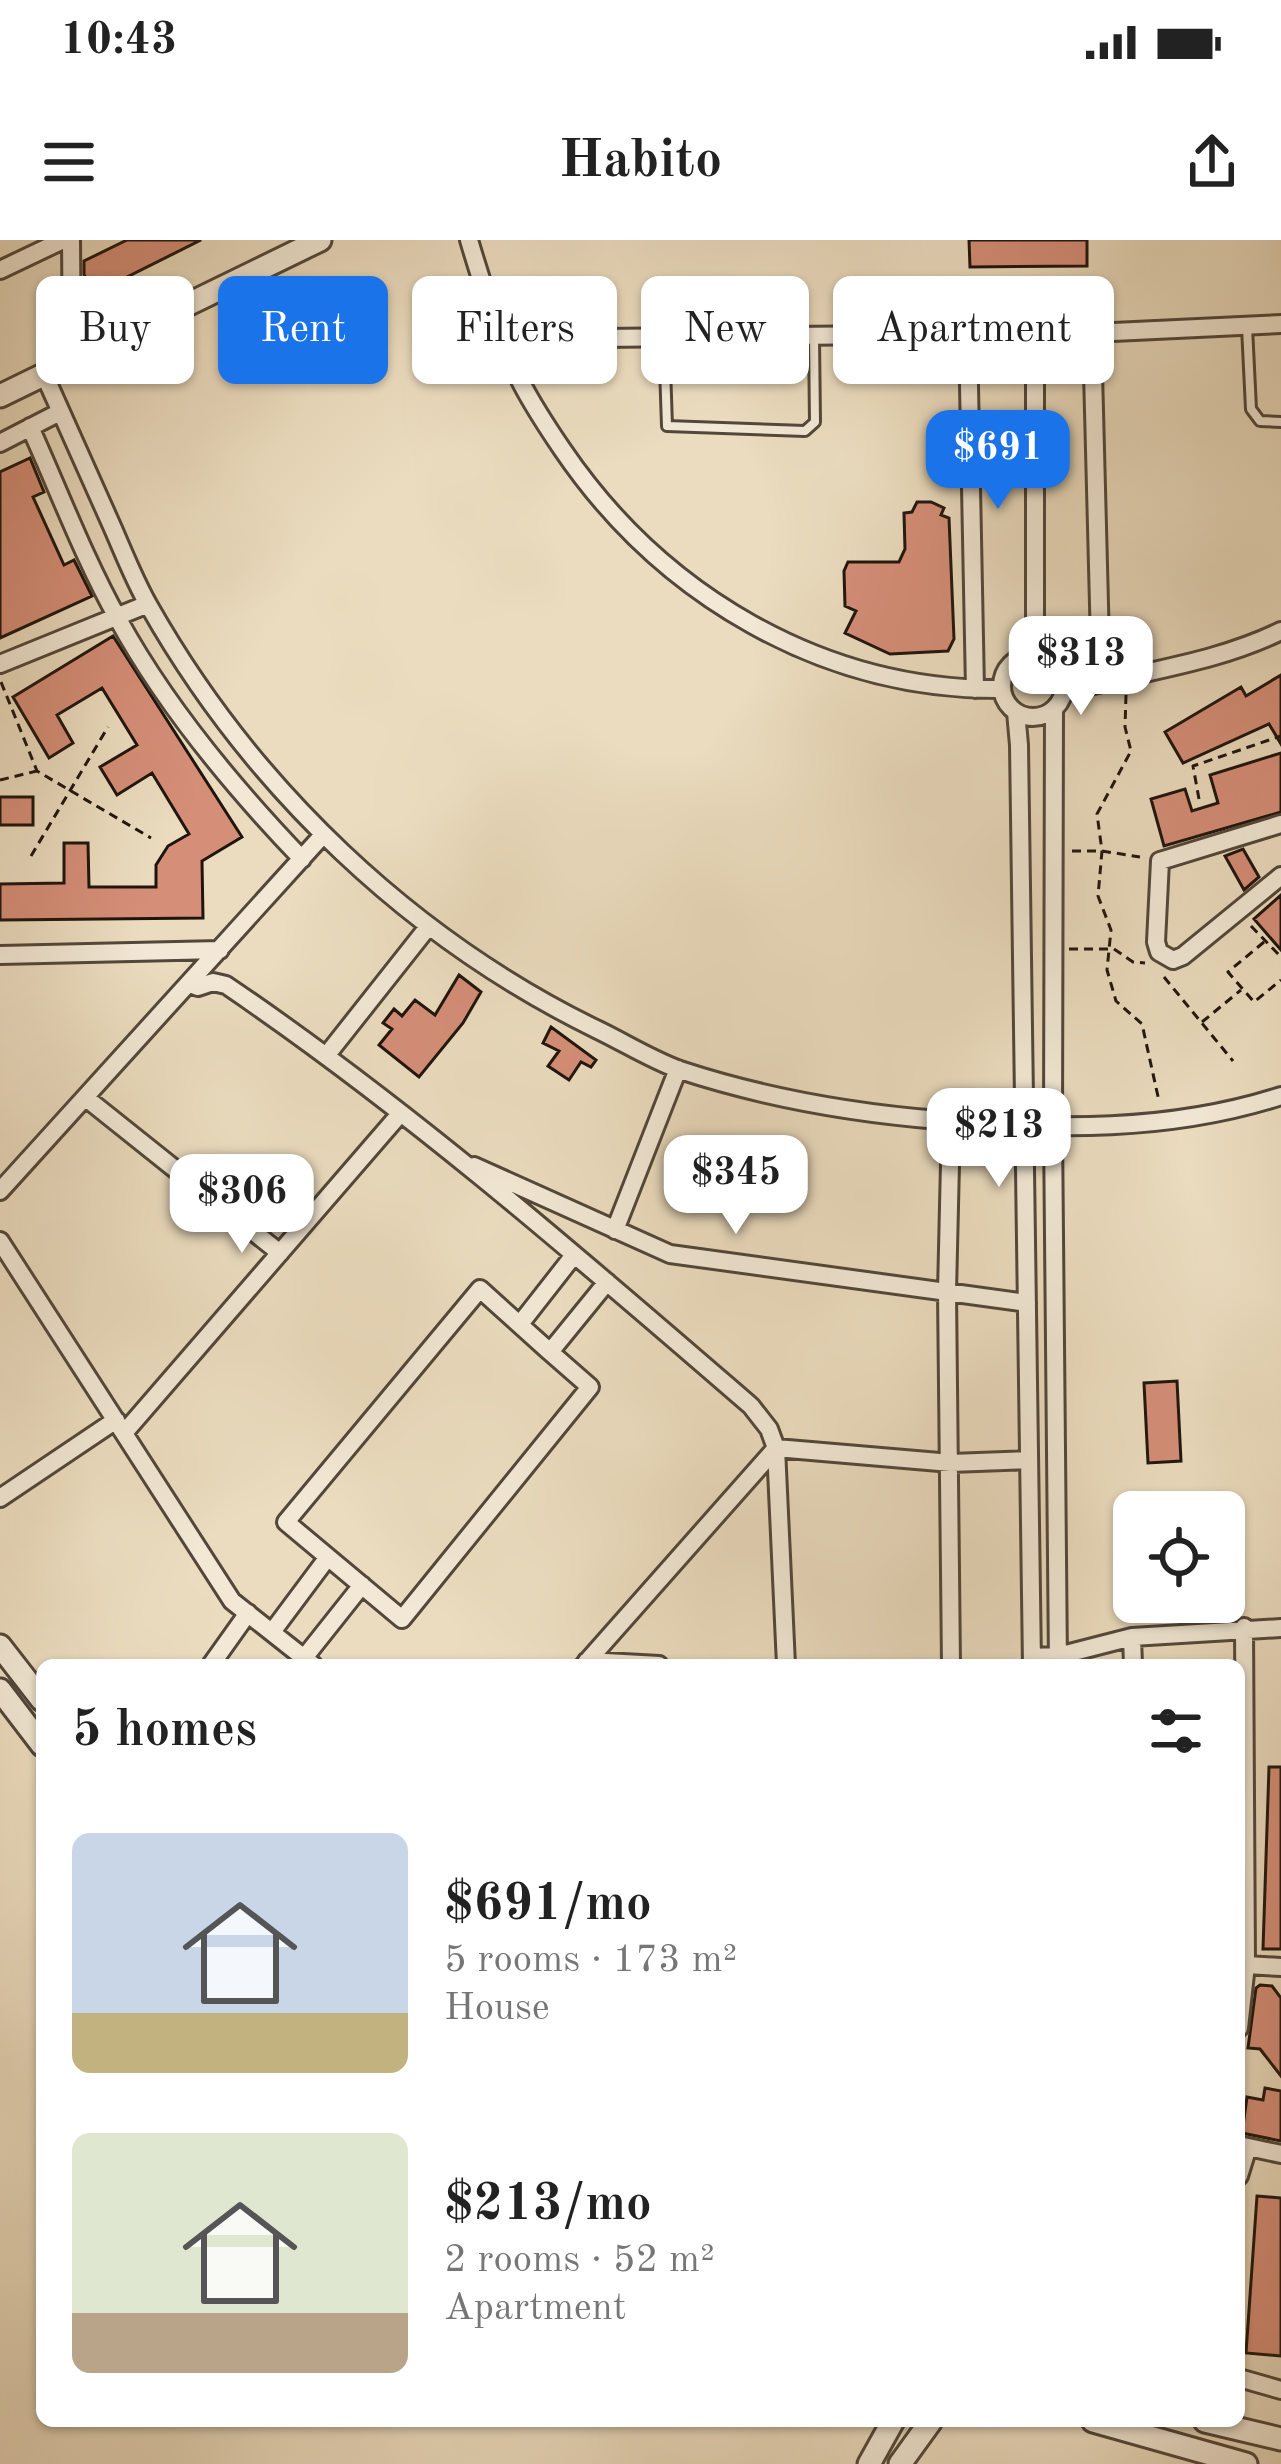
<!DOCTYPE html>
<meta charset="utf-8">
<style>
body{margin:0;font-family:"Old Standard TT",serif;background:#f2f2f2;color:#222;height:100vh;display:flex;flex-direction:column;font-size:45px;white-space:nowrap}
*{box-sizing:border-box;margin:0}
p{font-size:39px;color:#767676}
.icon{flex:none;width:66px;height:66px;fill:none;stroke:currentColor;stroke-width:2;stroke-linecap:round;stroke-linejoin:round}
.map{position:relative;flex:1;overflow:hidden}
.side{position:absolute;left:36px;top:1419px;width:1209px;height:768px;display:flex;flex-direction:column;background:#fff;border-radius:18px;box-shadow:0 3px 9px #0004}
.side>*{flex:none}
.top-card{position:absolute;left:36px;top:36px;width:1209px;height:108px;display:flex;gap:24px}
.tools{position:absolute;left:1113px;top:1251px;display:grid;gap:24px}
.tools a{display:grid;place-items:center;width:132px;height:132px;border-radius:18px;background:#fff;box-shadow:0 3px 9px #0004;font-size:60px}
.price{position:absolute;translate:-50% -102px;padding:0 27px;border-radius:24px;background:#fff;color:#222;font-size:39px;line-height:78px;filter:drop-shadow(0 3px 6px #0008)}
.price::after{content:'';position:absolute;left:50%;top:72px;width:36px;height:27px;margin-left:-18px;background:inherit;clip-path:polygon(0 0,100% 0,50% 100%)}
.price.selected{background:#1a73e8;color:#fff}
ul{padding:0;list-style:none}
li{display:flex;align-items:center;gap:36px;height:300px;padding:0 36px}
li span{display:grid;place-items:center;flex:none;width:336px;height:240px;border-radius:18px;color:#555}
li>.icon{margin-inline-start:auto}
span .icon{width:144px;height:144px;fill:#fffc;stroke-width:1}
li b{font-size:51px}
h2{display:flex;justify-content:space-between;align-items:center;height:144px;padding:0 36px;font-size:51px}
.tag{padding:0 42px;border-radius:18px;background:#fff;box-shadow:0 3px 9px #0004;font-size:42px;line-height:108px}
.tag.selected{background:#1a73e8;color:#fff}
.status{display:flex;justify-content:space-between;align-items:center;height:84px;padding:0 60px;background:#fff;direction:ltr}
.status svg{height:33px;fill:currentColor}
header{display:flex;justify-content:space-between;align-items:center;height:156px;padding:0 36px;background:#fff;font-size:54px;font-weight:700}
.map>svg:first-child{display:block}
.building{fill:#d58e78;stroke:#1f150d;stroke-width:3}
.lines{fill:none;stroke-linecap:round;stroke-linejoin:round}
.service-casing{stroke:#52473a;stroke-width:14}
.minor-casing{stroke:#52473a;stroke-width:22}
.tertiary-casing{stroke:#52473a;stroke-width:27}
.path{stroke:#1f150d;stroke-width:3;stroke-dasharray:9 6;stroke-linecap:butt}
.service{stroke:#f2e8d5;stroke-width:8}
.minor{stroke:#f2e8d5;stroke-width:16}
.tertiary{stroke:#f2e8d5;stroke-width:21}
</style>
<div class="status"><b>10:43</b><svg viewBox="0 0 49 12"><path d="M0 12V9h3v3zM5 12V6h3v6zM10 12V3h3v9zM15 12V0h3v12zM26 1h20v11H26zM47 4h2v5h-2z"/></svg></div>
<header><svg class="icon" aria-label="menu" viewBox="0 0 24 24"><path d="M4 6h16M4 12h16M4 18h16"/></svg>Habito<svg class="icon" aria-label="share" viewBox="0 0 24 24"><path d="M12 15V3M7 8l5-5 5 5M5 13v7h14v-7"/></svg></header>
<div class="map">
<svg width="1281" height="2224" viewBox="0 0 1281 2224">
<rect width="100%" height="100%" fill="#ebdcbf"/>
<filter id="stains"><feTurbulence type="fractalNoise" baseFrequency=".00167" numOctaves="4"/><feColorMatrix values="0 0 0 0 .2 0 0 0 0 .09 0 0 0 0 .02 0 0 0 .5 -.17"/></filter>
<radialGradient id="worn" r=".72"><stop offset=".6" stop-color="#630" stop-opacity="0"/><stop offset="1" stop-color="#630" stop-opacity=".3"/></radialGradient>
<path class="building" d="M127,0H201L93,54L84,34V21Z
M969,0H1087V26L970,27Z
M30,218L44,252L33,257L64,325L74,320L92,356L0,398V232Z
M917,262H931L944,268L941,275L949,278L954,399L948,411L890,414L845,393L856,371L845,366L844,331L848,322H899L905,309L904,273L912,272Z
M113,396L242,597L202,621L203,678L0,680V644L64,643V603H88L89,647H156V625L168,606L189,594L152,533L117,555L100,527L137,505L102,448L57,475L73,503L49,518L13,457Z
M1281,435V504L1269,484L1183,523L1165,492L1241,447L1246,456Z
M1281,513V572L1164,606L1151,559L1185,549L1192,571L1218,563L1210,535Z
M0,557H33V585H0Z
M1243,609L1259,637L1244,650L1225,616Z
M1281,655V710L1254,679Z
M459,735L481,752L463,783L419,837L379,805L392,789L383,783L394,769L402,776L415,760L435,775Z
M551,787L596,820L591,827L581,822L569,840L548,826L559,811L543,803Z
M1177,1141L1181,1221L1148,1223L1144,1143Z
M1269,1527H1281V1709H1263Z
M1260,1745L1272,1746L1281,1758V1836L1260,1809L1248,1808L1256,1748Z
M1265,1848L1281,1851V1901L1242,1893L1247,1857L1263,1860Z
M1257,1956L1281,1958V2116L1246,2113Z"/>
<g class="lines">
<g class="service-casing">
<path id="service" d="M1247,87L1251,169L1260,181L1281,182
M664,98L667,186L805,191L815,182L814,98"/>
</g>
<g class="minor-casing">
<path id="minor" d="M71,0L72,120
M469,0C482,44 496,88 515,130C527,157 545,184 562,209C661,355 823,451 1002,449
M0,30L63,0
M1092,93L1101,442
M968,95L975,449
M503,99L1092,93L1281,84
M44,134C66,184 89,234 111,284C123,311 134,340 149,366C252,548 411,699 598,790C625,803 652,820 680,830C762,857 853,873 939,880C1053,890 1170,892 1281,856
M30,187C59,251 84,318 118,379C166,467 233,547 302,619
M0,203L60,172
M1002 446a31 31 0 1 1 62 0a31 31 0 1 1-62 0Z
M1035,415V94
M0,424L148,364
M1064,453C1137,431 1211,425 1281,391
M1054,469L1053,888L1058,1425
M1016,472L1019,505L1032,1425
M1281,584L1160,621L1156,702L1159,712L1173,720L1183,716L1281,636
M0,715L220,710
M190,744L198,747L213,742L226,745C409,869 583,1021 751,1166L769,1189L776,1208L786,1425
M326,816L428,687
M86,858L280,1013
M474,926L670,1014L1027,1063
M0,951L322,596
M615,990L678,829
M0,1001L232,1361L313,1425
M520,1084L574,1015
M550,1112L480,1049L286,1282L402,1379L590,1147L550,1112L607,1042
M124,1193L399,875
M0,1258L116,1180
M272,1392L328,1317
M1132,1397L1133,1425
M1032,1417L1058,1416L1132,1397L1281,1388
M304,1418L362,1345
M587,1421L659,1425
M211,1425L248,1373
M584,1425L776,1208L951,1223L1028,1220
M951,1425L947,1052L951,881
M1246,1725L1281,1727
M1239,1788L1246,1725L1244,1387
M1239,1905L1281,1914
M1239,1936L1248,1907
M1239,2138L1281,2150"/>
</g>
<g class="tertiary-casing">
<path id="tertiary" d="M0,156L320,0
M0,1406L42,1460
M0,1450L42,1505
M1093,2181L1246,2224
M1205,2181L1281,2199
M869,2224L893,2181
M900,2224L931,2181"/>
</g>
<path class="path" d="M1,442L37,531L151,598
M1126,455L1125,487L1131,511L1097,574L1102,611L1098,656L1111,690L1107,730L1116,761L1142,784L1159,861
M0,540L37,531
M1199,559L1193,526L1281,496
M1072,611H1102L1140,617
M31,616L108,487
M1251,686L1281,717
M1264,702L1228,732L1254,762L1281,740
M1069,709H1114L1133,722L1145,723
M1164,737L1233,821
M1202,782L1241,750"/>
<use href="#service" class="service"/>
<use href="#minor" class="minor"/>
<use href="#tertiary" class="tertiary"/>
</g>
<rect width="100%" height="100%" filter="url(#stains)"/>
<rect width="100%" height="100%" fill="url(#worn)"/>
</svg>
<div class="tools">
<a><svg class="icon" aria-label="locate" viewBox="0 0 24 24"><circle cx="12" cy="12" r="6"/><path d="M12 2v4M12 18v4M2 12h4M18 12h4"/></svg></a>
</div>
<b class="price selected" style="left:998px;top:272px">$691</b>
<b class="price" style="left:1081px;top:478px">$313</b>
<b class="price" style="left:999px;top:950px">$213</b>
<b class="price" style="left:736px;top:997px">$345</b>
<b class="price" style="left:242px;top:1016px">$306</b>
<div class="top-card">
<a class="tag">Buy</a>
<a class="tag selected">Rent</a>
<a class="tag">Filters</a>
<a class="tag">New</a>
<a class="tag">Apartment</a>
</div>
<section class="side">
<h2>5 homes<svg class="icon" aria-label="filters" viewBox="0 0 24 24"><path d="M4 7h16M4 17h16"/><circle cx="9" cy="7" r="2"/><circle cx="15" cy="17" r="2"/></svg></h2>
<ul>
<li><span style="background:linear-gradient(#c9d6e8 75%,#c2b280 0)"><svg class="icon" aria-label="home" viewBox="0 0 24 24"><path d="M3 11l9-7 9 7M6 9v11h12V9"/></svg></span><div><b>$691/mo</b><p>5 rooms · 173 m²</p><p>House</p></div></li>
<li><span style="background:linear-gradient(#dfe7d0 75%,#b9a48a 0)"><svg class="icon" aria-label="home" viewBox="0 0 24 24"><path d="M3 11l9-7 9 7M6 9v11h12V9"/></svg></span><div><b>$213/mo</b><p>2 rooms · 52 m²</p><p>Apartment</p></div></li>
</ul>
</section>
</div>
